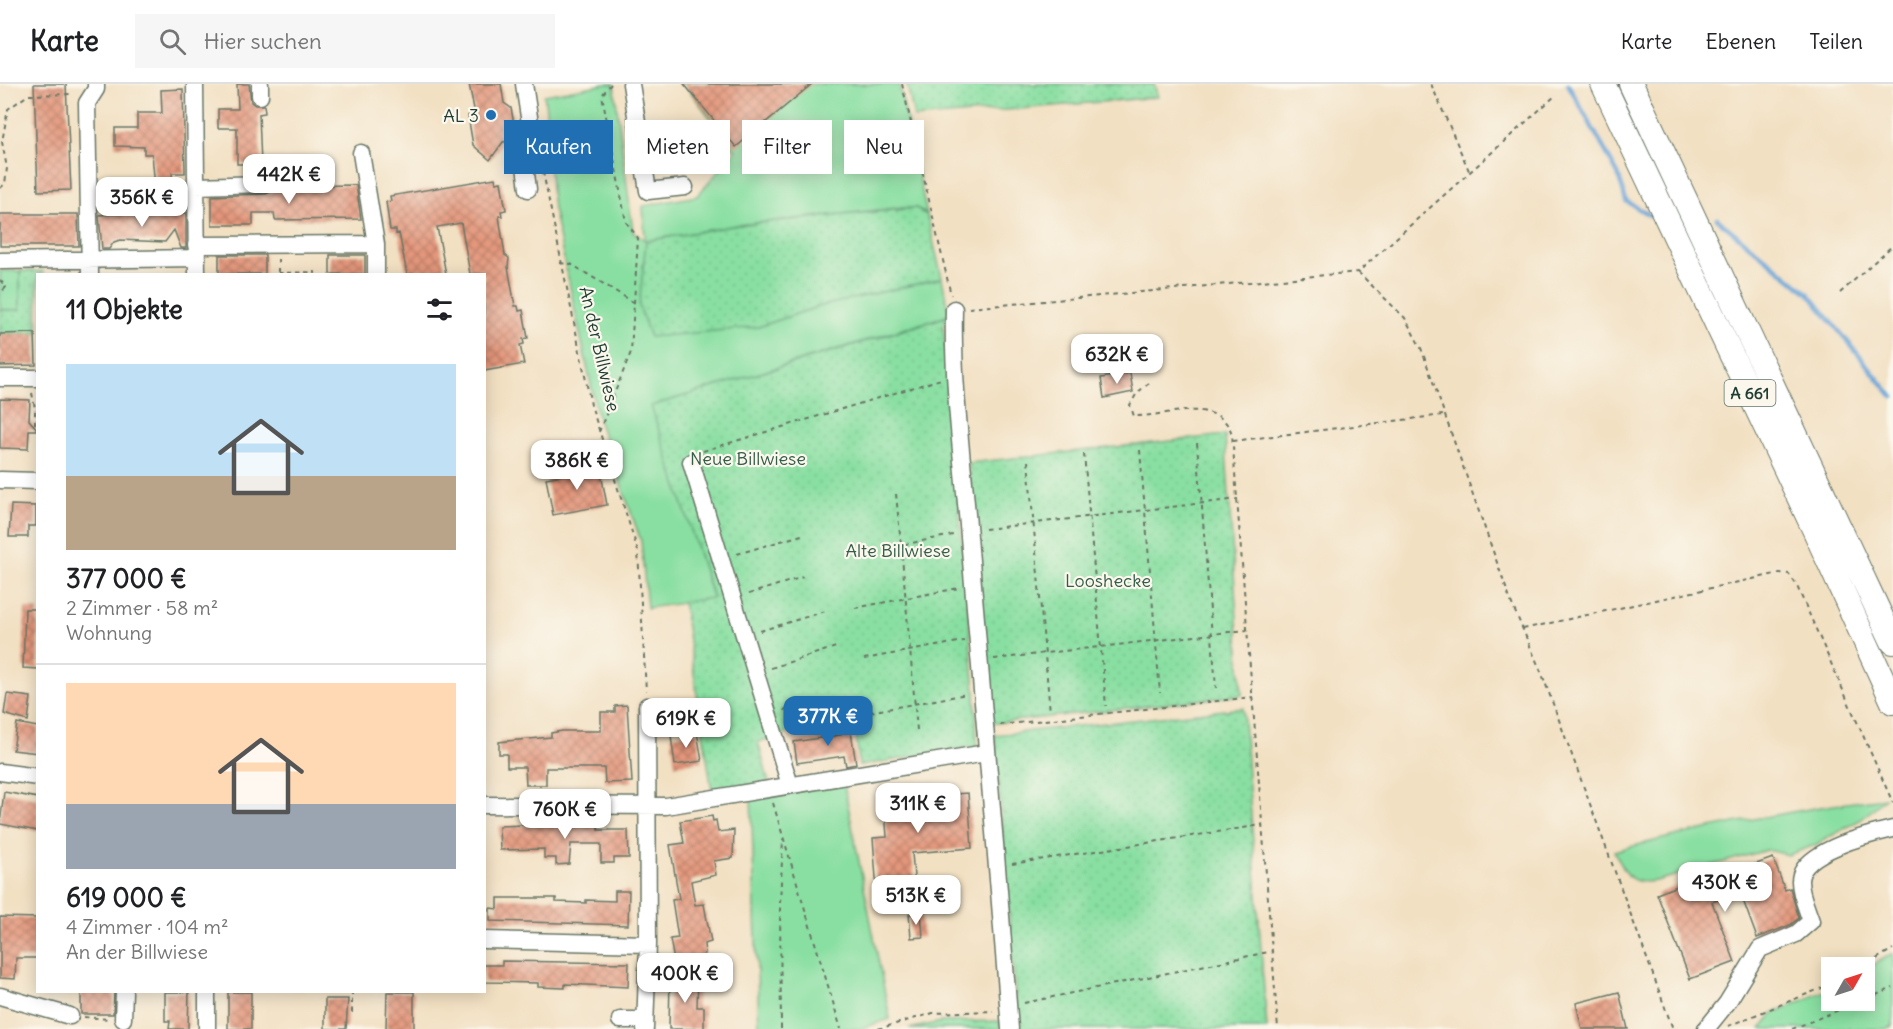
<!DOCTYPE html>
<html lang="de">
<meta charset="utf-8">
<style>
body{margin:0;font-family:Delius,sans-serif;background:#f6f6f6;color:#202124;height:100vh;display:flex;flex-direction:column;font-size:22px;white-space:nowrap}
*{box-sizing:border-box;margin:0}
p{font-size:20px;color:#757577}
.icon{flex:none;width:33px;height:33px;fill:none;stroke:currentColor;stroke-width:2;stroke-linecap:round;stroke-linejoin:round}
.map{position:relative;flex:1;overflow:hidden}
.side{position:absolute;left:36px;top:189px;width:450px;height:720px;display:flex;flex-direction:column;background:#fff;border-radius:0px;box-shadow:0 3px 15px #0003}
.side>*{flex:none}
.hud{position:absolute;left:504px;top:36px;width:570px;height:54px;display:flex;gap:12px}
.needle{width:39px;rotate:51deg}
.tools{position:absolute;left:1821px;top:873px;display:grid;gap:12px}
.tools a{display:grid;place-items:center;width:54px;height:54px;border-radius:0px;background:#fff;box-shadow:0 3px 15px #0003;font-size:30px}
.price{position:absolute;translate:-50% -51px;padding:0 14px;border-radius:12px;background:#fff;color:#222;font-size:20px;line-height:39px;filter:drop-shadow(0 2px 3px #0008)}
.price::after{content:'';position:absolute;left:50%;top:36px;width:18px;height:14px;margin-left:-9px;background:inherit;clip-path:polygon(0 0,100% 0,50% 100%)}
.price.active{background:#1f6fb2;color:#fff}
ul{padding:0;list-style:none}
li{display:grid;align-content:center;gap:12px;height:318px;padding:0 30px}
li+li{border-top:2px solid #e0e0e0}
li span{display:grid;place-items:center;height:186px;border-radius:0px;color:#555}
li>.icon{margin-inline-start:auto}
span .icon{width:108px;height:108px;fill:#fffc;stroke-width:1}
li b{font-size:26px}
h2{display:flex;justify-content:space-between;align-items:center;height:72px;padding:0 30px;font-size:26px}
.tag{padding:0 21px;border-radius:0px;background:#fff;box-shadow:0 3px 15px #0003;font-size:21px;line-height:54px}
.tag.active{background:#1f6fb2;color:#fff}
header{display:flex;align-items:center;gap:36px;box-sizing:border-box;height:84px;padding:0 30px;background:#fff;border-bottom:2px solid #e0e0e0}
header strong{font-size:28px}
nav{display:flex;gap:33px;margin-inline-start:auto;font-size:21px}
.search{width:420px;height:54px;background:#f6f6f6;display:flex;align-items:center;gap:15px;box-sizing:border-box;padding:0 21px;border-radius:0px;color:#757577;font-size:22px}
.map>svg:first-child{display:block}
.green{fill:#89dfa2;stroke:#548e6b;stroke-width:1.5}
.garden{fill:url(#garden-dots);stroke:#548e6b;stroke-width:1.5}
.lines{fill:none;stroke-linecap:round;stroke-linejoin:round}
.stream{stroke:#63a0d4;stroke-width:4.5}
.building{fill:url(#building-cross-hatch)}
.minor-casing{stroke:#697666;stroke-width:19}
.highway-casing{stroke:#697666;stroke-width:26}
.path{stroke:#697666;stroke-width:2;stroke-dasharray:4.5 4.5;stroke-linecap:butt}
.minor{stroke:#fff;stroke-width:16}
.highway{stroke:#fff;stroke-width:24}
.poi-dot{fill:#1f6fb2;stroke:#fbf7ec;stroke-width:2}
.labels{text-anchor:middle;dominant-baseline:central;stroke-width:4.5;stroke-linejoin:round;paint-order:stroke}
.shield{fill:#fbf7ec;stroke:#61756b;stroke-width:1.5}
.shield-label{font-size:16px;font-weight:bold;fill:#1f3d34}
.poi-label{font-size:18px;fill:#1f3d34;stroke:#fbf7ec;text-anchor:end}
.street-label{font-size:18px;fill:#1f3d34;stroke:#fbf7ec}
.park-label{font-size:18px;fill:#345d4a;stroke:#fbf7ec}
</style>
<header>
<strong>Karte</strong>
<div class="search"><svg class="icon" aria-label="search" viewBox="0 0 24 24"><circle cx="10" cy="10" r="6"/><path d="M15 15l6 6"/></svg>Hier suchen</div>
<nav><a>Karte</a><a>Ebenen</a><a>Teilen</a></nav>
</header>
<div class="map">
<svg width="1893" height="945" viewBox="0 0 1893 945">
<defs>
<pattern id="garden-dots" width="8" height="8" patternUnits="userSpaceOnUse" patternTransform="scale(1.5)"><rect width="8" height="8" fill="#89dfa2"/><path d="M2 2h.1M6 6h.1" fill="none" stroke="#76c08c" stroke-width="1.8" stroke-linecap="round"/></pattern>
<pattern id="building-cross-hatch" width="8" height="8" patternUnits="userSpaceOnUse" patternTransform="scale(1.5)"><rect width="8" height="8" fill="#e4977c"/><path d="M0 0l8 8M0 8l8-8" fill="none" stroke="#b87c66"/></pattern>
</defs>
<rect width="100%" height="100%" fill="#fbf7ec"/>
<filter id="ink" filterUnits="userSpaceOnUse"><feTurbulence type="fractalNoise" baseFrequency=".0167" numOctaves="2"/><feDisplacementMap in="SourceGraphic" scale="12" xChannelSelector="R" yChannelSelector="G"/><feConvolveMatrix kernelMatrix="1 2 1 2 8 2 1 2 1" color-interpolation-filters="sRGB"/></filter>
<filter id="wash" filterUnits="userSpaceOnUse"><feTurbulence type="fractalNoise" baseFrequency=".008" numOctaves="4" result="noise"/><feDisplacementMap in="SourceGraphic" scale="24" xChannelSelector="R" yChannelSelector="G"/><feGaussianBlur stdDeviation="1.35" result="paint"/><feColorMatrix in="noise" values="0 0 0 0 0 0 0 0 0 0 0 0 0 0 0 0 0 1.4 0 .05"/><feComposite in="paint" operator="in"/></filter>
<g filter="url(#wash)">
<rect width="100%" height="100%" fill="#f2e0c2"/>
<path class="green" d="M606,0H614L633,148L645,156L643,122L697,112L736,67L684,0H899L927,131L916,124H897L738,141L646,157L758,243L817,223L942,194L949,231L652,322L713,515L647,524L641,457L599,338L553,124C548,87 550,49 544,11Z
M0,187H20V226H0Z
M843,696L890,935L860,945H759L751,711Z
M1885,714L1862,735L1815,761L1788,771L1767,766L1656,797C1627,801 1627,790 1614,767C1704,744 1793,725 1885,714Z
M1893,869V942L1885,945H1761L1774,929L1831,904L1832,916H1864L1865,886Z"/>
<path class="garden" d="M907,0H1154L1158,13L914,34Z
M916,124L927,131L942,194L817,223L758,243L650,253L639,222L646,157L738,141Z
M20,187H43V190H38L37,249L0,250V226H20Z
M949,232L943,241L975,608L977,662L859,682L854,628L758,658L769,699L712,707L683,518L713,514L651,322Z
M1225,351L1242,611L988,640L969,379Z
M1243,624L1267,945H1018L995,651Z
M1000,937V945H909L941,938Z"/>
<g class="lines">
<path class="stream" d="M1568,0L1618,90L1626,117L1649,131
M1717,135L1808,209L1893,313"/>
</g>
<g id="blocks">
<path class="building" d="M34,0H66L71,106L38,107Z
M237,0H249L251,18L255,21H264L265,29L259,30L261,80H237V44H218V25H238Z
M469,0H501L504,19L511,24L517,56L503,58L490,76L473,61L468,32L474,25Z
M684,0H812L736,63Z
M183,5L185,89H172L173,103L155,104L152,70H144V63L115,62V44H137V29H162L161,6Z
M495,94L496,99L501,98L506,126L501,127L502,132H499L505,171L509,174L508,183L515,222H518L519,227L523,226L528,254L523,255L524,260L520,261L524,280L484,287V190H470L461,139L437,143L446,190H407L399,149L396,150V146H390L386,118L391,117L390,112Z
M356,101L361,135L275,136L274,129H253V141H212V112L266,110L277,105V102Z
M132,129H186V164H181L174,146L165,158L120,156L114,158L109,165H102L99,131Z
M0,130H78L79,162H0Z
M219,171H265V190H219Z
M330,171H365V190H330Z
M35,249L36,281L0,282V250Z
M1130,289L1133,308L1104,314L1101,294Z
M0,315L30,316L29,336L38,346H29L28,365L0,364Z
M600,384L607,421L553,431L546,394Z
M11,421L36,422V442H28V453H9Z
M25,525H38V585L23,584Z
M7,610L31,613L28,637L4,630Z
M627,621L632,698L605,699L604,684H546V701H526L525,683H507V670H499V658L507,657L551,653V649L562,647H601V628H615V622Z
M849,635L856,680L846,682L844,672L797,679L794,658L841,651L838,637Z
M17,639L38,643V669L13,666Z
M697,648L702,677L675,681L671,652Z
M896,701L897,714L968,709L972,764L912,769L915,805L877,808L873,754L887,753L884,713H880L879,702Z
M4,708L38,714V747L0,740Z
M712,732L713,737L716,736L718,748L734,746L733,774L714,777L716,791L691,797L695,821L704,820L711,858L704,860L705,870L701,873L674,877L670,855L678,854L672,816L679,815L670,761L684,759L680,737Z
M571,739L598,740V746H628L629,774H614V779H601V760H571L569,780L556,781V774H544V765L500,766L499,742Z
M1773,774L1785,806L1790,804L1799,834L1790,841L1757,854L1740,808L1712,818L1735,878L1690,895L1657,810L1702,792L1733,785L1734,788Z
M615,807H629L628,841L490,837V824L498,825V814H556V818L586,819V816L615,817Z
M921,829L923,853L911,854L909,830Z
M0,833L38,834V874H16L15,895L0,894Z
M502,877L629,879L628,903L565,900V904L538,903V899L484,898V881H502Z
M670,893H698L697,923H704V945H669Z
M81,908H114L113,930H81Z
M165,908H189L188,945H169L170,937H165Z
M228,908H251V945H228Z
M387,908H414V945L386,944Z
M1619,908L1628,945H1582L1576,919Z
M325,915H348L346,945H325Z"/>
</g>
</g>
<g filter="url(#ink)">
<use href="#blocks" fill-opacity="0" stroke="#697666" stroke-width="1.5"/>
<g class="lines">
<g class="minor-casing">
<path id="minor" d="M195,0L197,190
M260,0V12
M524,0L533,59L525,82L528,105
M631,0L648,107L685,103
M361,69L376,160V190
M196,102L265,100
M196,161L376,160
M0,177L197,174
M90,190L87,19L96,5V0
M954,225C952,305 964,386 970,465C983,626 998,785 1010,945
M0,294H38
M691,378L790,701
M0,396L38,397
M0,688L38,693
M484,721L666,722L986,669
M484,856L648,860
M207,908V945
M0,912L70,932
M123,935L124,908
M620,936H645
M645,945L648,860L647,622
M1706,945L1727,919L1760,865L1796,850L1811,837C1807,825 1800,810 1800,797C1800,767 1871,750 1893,745"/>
</g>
<g class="highway-casing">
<path id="highway" d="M1603,0L1815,447L1893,618
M1631,0L1893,558"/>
</g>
<path class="path" d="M902,0L951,211
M1431,0L1470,89
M543,88L591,321L638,467L646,607
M0,104L5,100L7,84L2,58L8,25L28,11L74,10
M278,175V188
M560,179L571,180L633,218
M1358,188L1405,234L1421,264L1511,518L1542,590L1673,945
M278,189L315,188V190
M0,196L6,203L0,210
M1840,209L1893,161
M969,224L1358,188L1554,13
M1149,299L1137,309L1130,321L1134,332C1165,333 1219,311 1232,350L1278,945
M32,309L35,324V345
M599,348L631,268L638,154L626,138L602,11L611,0
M1233,357L1443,331
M1197,359L1216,604
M1140,366L1160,609
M703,367L941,295
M1084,370L1106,622
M1028,377L1050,628
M896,410L901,461
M985,445L1238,415
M737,470L805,450
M749,510L803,493
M855,524L959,504
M1523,545L1780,489L1789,490L1796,500L1893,719
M760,547L829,526
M864,575L964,557
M994,575L1247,546
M771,584L836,563
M784,626L811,616
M870,628L967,610
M1000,641L1253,613
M917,646L901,461L953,451
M773,719L841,945
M1012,780L1262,741
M1861,884L1893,865
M1024,919L1273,867
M352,929V908
M84,933L108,935
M1728,942L1832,900
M781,945L780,820L783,755
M878,945L933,929L993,927
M1792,945L1893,904"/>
<use href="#minor" class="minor"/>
<use href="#highway" class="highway"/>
</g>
</g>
<circle class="poi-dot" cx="491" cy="31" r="6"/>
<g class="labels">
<rect class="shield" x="1724.5" y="296" width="51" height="26" rx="4.5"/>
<g class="shield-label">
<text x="1750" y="309">A 661</text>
</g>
<g class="poi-label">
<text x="479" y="31">AL 3</text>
</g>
<g class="street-label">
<text transform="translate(600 265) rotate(77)">An der Billwiese</text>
</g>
<g class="park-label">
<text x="748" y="374">Neue Billwiese</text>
<text x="898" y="466">Alte Billwiese</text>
<text x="1108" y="496">Looshecke</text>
</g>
</g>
</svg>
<div class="tools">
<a><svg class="needle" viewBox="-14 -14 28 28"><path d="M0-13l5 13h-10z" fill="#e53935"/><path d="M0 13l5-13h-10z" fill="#757577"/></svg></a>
</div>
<b class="price" style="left:289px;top:121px">442K €</b>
<b class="price" style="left:142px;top:144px">356K €</b>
<b class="price" style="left:1117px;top:301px">632K €</b>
<b class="price" style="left:577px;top:407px">386K €</b>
<b class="price active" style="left:828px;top:663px">377K €</b>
<b class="price" style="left:686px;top:665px">619K €</b>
<b class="price" style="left:918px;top:750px">311K €</b>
<b class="price" style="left:565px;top:756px">760K €</b>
<b class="price" style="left:1725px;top:829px">430K €</b>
<b class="price" style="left:916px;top:842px">513K €</b>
<b class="price" style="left:685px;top:920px">400K €</b>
<div class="hud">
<a class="tag active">Kaufen</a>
<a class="tag">Mieten</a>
<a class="tag">Filter</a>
<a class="tag">Neu</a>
</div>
<section class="side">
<h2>11 Objekte<svg class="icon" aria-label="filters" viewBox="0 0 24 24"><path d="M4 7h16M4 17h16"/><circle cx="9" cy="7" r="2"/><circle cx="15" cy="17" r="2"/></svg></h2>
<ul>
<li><span style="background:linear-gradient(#bfe0f5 60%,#b9a48a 0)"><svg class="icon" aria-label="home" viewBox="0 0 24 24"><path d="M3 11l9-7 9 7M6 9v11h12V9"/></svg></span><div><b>377 000 €</b><p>2 Zimmer · 58 m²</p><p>Wohnung</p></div></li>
<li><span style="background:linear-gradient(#ffd9b3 65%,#9aa5b1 0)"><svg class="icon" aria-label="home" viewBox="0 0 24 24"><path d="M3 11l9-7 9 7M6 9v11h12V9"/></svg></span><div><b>619 000 €</b><p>4 Zimmer · 104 m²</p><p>An der Billwiese</p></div></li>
</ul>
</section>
</div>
